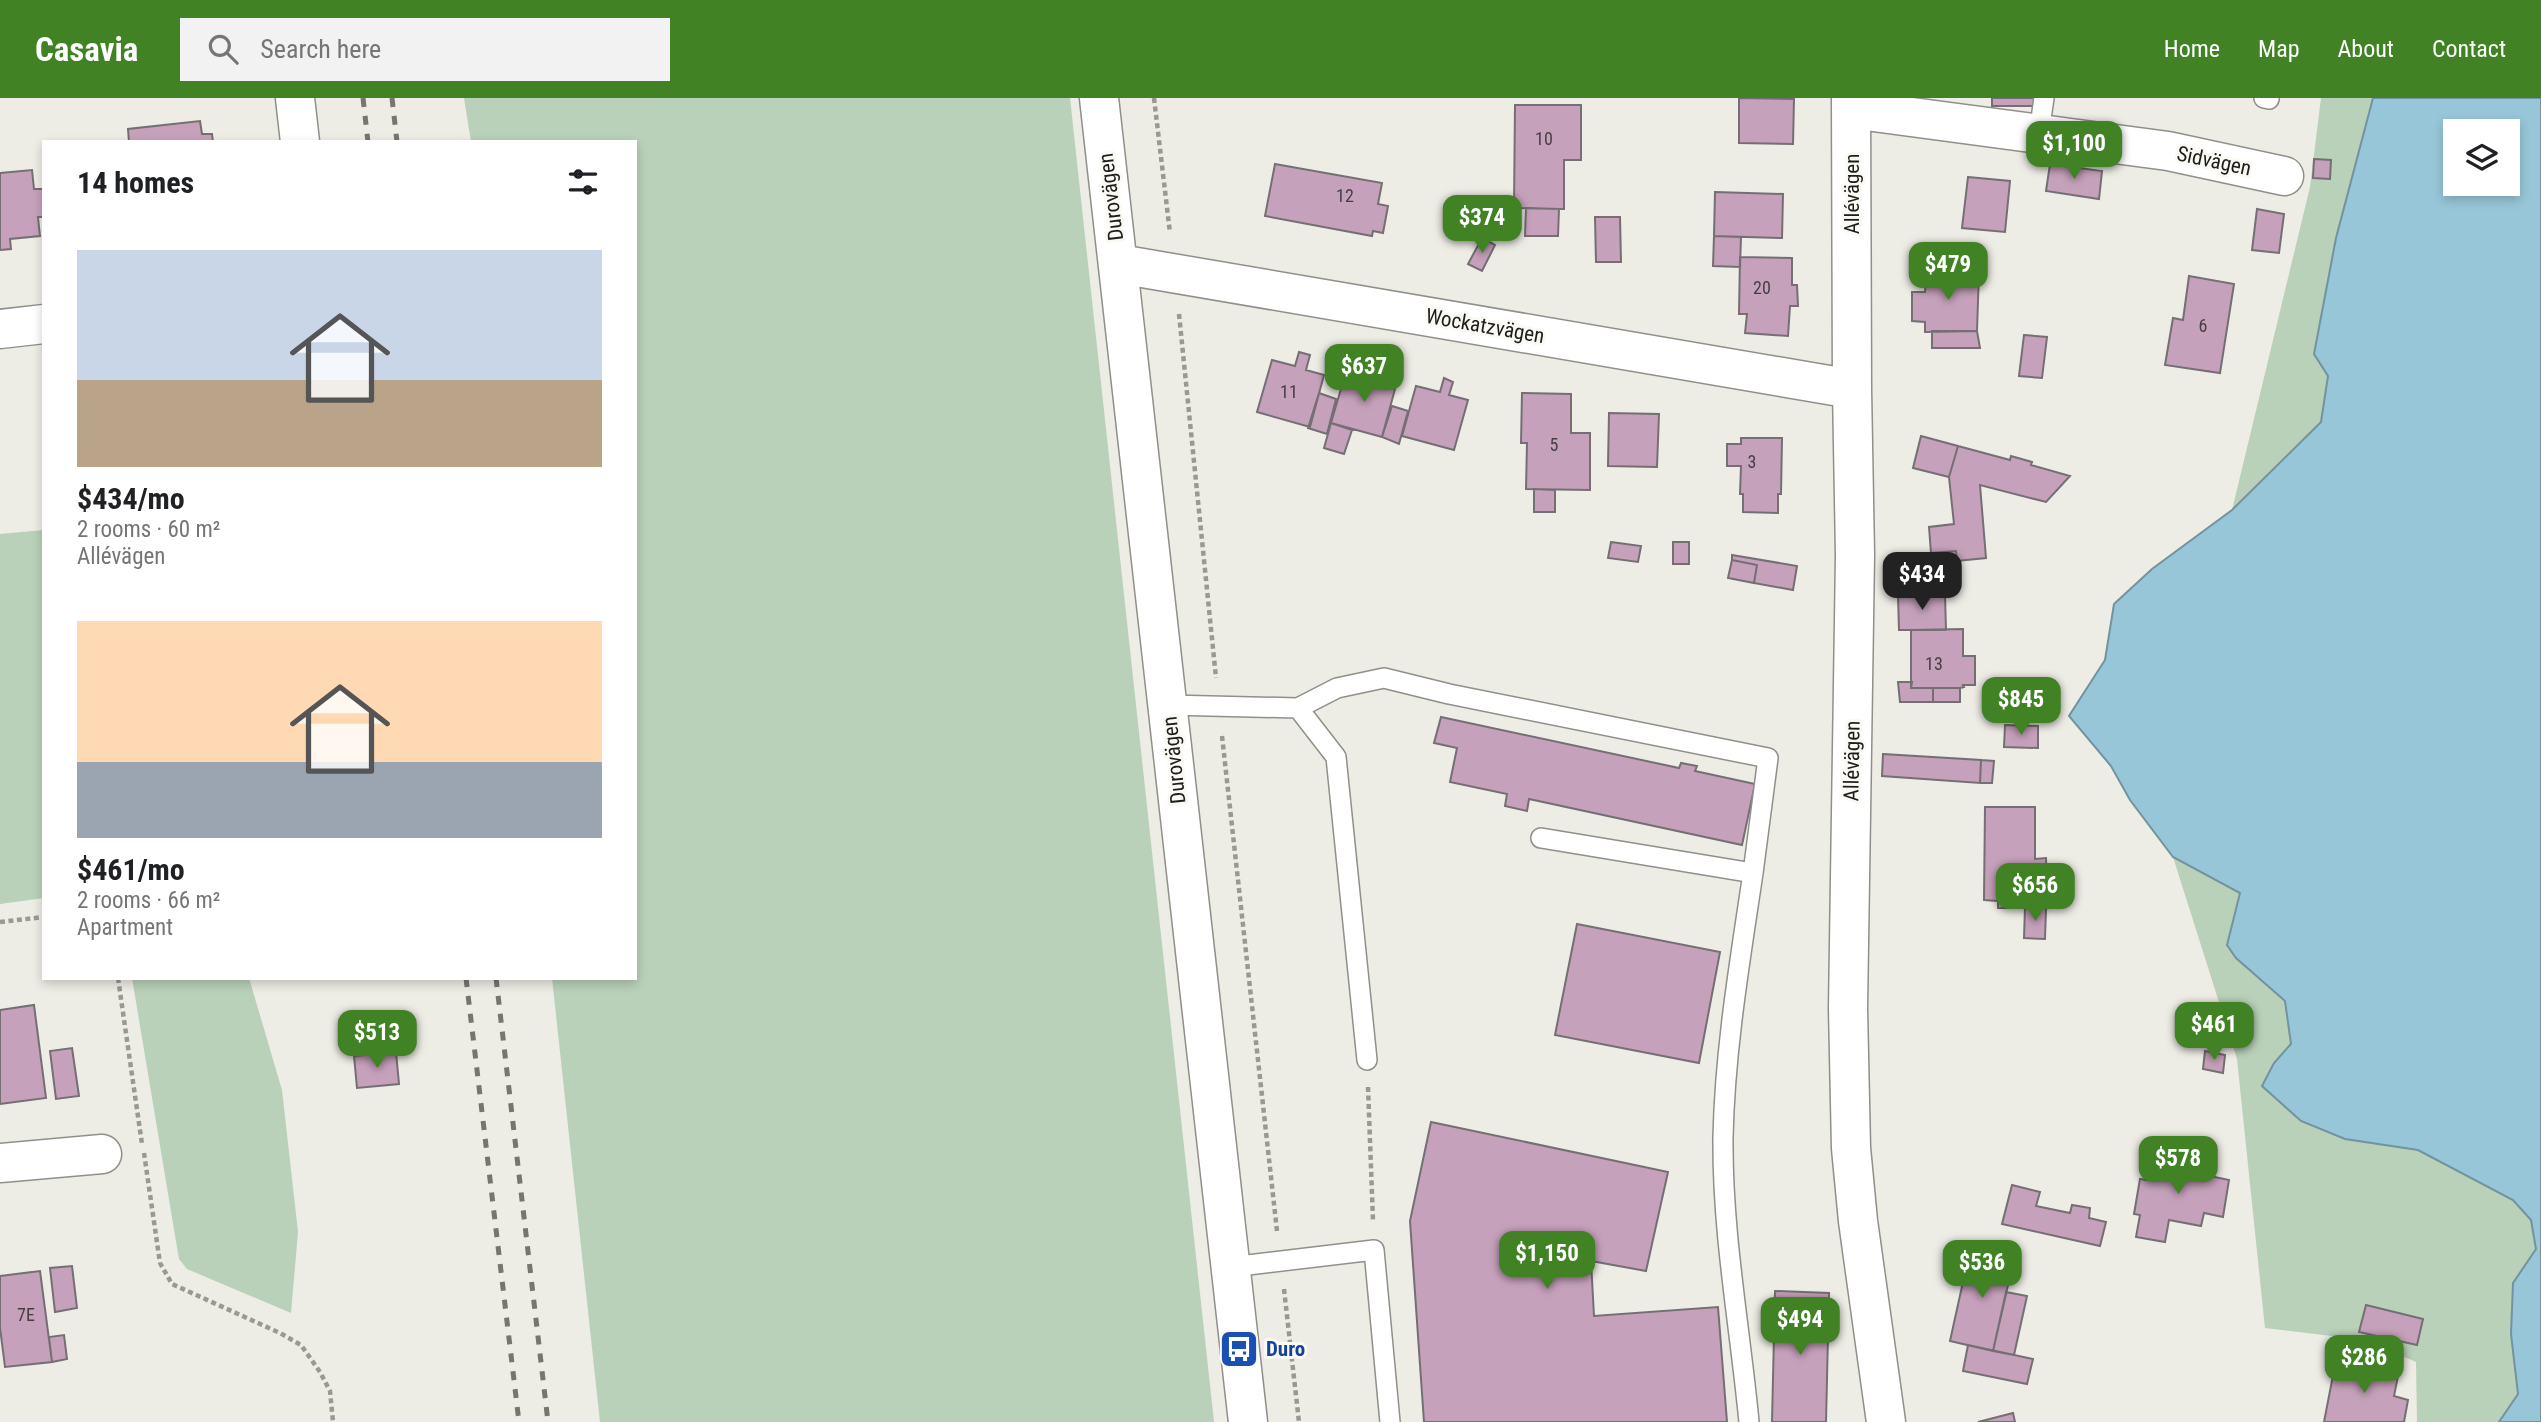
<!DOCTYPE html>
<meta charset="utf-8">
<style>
body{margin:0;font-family:"Roboto Condensed",sans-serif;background:#f2f2f2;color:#202124;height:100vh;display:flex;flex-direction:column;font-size:26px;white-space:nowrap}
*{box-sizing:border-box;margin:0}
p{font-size:23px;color:#757577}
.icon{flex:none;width:38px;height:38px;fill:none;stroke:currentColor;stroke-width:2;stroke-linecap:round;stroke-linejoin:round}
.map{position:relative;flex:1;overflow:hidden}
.panel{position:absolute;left:42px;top:42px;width:595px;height:840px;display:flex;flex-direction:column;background:#fff;border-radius:0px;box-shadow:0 4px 10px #0003}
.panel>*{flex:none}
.buttons{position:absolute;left:2443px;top:21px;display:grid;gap:14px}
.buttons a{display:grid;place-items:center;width:77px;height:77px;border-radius:0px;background:#fff;box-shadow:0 4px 10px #0003;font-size:35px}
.price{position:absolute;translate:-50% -60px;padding:0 16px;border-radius:14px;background:#408224;color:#fff;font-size:23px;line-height:46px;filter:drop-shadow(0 2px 4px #0008)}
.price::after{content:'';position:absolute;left:50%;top:42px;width:21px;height:16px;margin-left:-10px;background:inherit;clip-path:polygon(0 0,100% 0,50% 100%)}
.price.current{background:#222;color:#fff}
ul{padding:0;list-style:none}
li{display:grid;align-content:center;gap:14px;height:371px;padding:0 35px}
li span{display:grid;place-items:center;height:217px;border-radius:0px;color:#555}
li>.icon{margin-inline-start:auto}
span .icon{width:126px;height:126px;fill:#fffc;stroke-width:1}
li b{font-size:30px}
h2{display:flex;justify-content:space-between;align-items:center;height:84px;padding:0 35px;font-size:30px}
header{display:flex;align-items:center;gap:42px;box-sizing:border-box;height:98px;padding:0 35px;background:#408224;color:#fff}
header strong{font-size:33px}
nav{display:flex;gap:38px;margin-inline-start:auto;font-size:24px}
.search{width:490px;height:63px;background:#f2f2f2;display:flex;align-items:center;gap:18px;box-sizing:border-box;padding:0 24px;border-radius:0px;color:#757577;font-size:26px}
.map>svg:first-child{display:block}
.green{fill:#b9d1b8}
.water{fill:#97c6d8;stroke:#72939f;stroke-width:2;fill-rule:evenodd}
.building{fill:#c6a1bb;stroke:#756f73;stroke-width:2}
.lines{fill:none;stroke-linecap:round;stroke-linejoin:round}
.service-casing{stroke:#908f89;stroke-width:22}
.minor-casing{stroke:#908f89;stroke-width:41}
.path{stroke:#999893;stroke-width:4.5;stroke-dasharray:5 3.5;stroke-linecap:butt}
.service{stroke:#fff;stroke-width:19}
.minor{stroke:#fff;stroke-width:38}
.rail{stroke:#767571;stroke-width:5;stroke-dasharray:9 9;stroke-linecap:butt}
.labels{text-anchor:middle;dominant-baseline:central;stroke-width:6;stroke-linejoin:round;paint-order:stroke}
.number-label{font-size:18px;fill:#473e43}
.street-label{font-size:21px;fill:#1d1d1b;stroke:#faf9f3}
.transit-label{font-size:21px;font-weight:bold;fill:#164399;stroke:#faf9f3;text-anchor:start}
</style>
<header>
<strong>Casavia</strong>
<div class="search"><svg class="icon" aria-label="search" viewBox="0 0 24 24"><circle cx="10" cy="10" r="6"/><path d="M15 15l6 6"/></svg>Search here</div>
<nav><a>Home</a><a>Map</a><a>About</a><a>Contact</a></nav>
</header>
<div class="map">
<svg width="2541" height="1324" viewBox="0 0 2541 1324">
<rect width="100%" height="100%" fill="#edece5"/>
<path class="green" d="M464,0H1070L1214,1324H600L552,880H635V44H471Z
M2321,0H2373L2336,140L2314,256L2328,278L2321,324L2232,412L2310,89Z
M44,432V800L0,806V436Z
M2173,759L2240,795L2227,847L2236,860L2285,903L2291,946L2274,965L2345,1041L2418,1052L2513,1102L2531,1122L2536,1151L2513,1186L2511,1236L2518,1296L2499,1324H2417L2416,1264L2365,1242L2265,1230L2237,961Z
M132,880H249L282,992L298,1134L291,1215L187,1171L179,1161Z"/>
<path class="water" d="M2373,0H2541V1324H2499L2518,1296L2511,1236L2513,1185L2536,1151L2531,1122L2513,1102L2418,1052L2345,1041L2301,1023L2262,988L2274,965L2291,946L2285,903L2236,860L2227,847L2240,795L2173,759L2130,702L2111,668L2069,618L2105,562L2114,506L2152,471L2232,412L2321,324L2328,278L2314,256L2336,140ZM2455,33H2508V86H2455Z"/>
<path class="building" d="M1739,0L1794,1L1793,46L1739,45Z
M1992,0H2039V8H1992Z
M1515,7H1581V62H1564V111L1514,110Z
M200,23L202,36H212L213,44H129L128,31Z
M2314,61L2331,62L2330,81L2313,80Z
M1275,66L1382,85L1378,106L1388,108L1383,135L1373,133L1372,138L1265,118Z
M2050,66L2102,73L2099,101L2046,93Z
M32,72L34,91H44V119H38L40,138L10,141L11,151L0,152V75Z
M1968,79L2010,83L2005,134L1962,130Z
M1715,94L1783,96L1782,140L1714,138Z
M1526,110L1559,111L1558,138H1525Z
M2257,111L2284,116L2279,155L2252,152Z
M1595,119H1620L1621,164H1596Z
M1714,138L1741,139L1740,169L1713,168Z
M1482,140L1495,147L1482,173L1468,166Z
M1740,159L1792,160V187H1797L1798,208H1790L1788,238L1745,235L1747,216H1739Z
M1926,174H1979L1977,233L1925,234V224L1912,223V194H1925Z
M2189,178L2234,186L2220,275L2165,267L2173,220L2183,222Z
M1932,233H1977L1980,250H1932Z
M2024,237L2047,239L2042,280L2019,278Z
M1299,254L1310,257L1306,272L1324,277L1310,329L1257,314L1272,262L1295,268Z
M1371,269L1381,272L1377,286L1395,291L1382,339L1331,325L1345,277L1367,283Z
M1444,280L1453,284L1449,297L1468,302L1454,352L1402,338L1416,288L1440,294Z
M1319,295L1336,301L1327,336L1308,330Z
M1522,295L1571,296V335H1590V392L1526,391L1527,345H1521Z
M1392,308L1408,313L1399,346L1382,339Z
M1609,315L1659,316L1657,369L1608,368Z
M1331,325L1352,332L1344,356L1324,350Z
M1921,338L1958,348L1949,379L1913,370Z
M1741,340H1782L1781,396H1778V415L1743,414V396H1740L1741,368H1727V346H1741Z
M1958,348L2010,362L2011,358L2032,364L2031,367L2070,378L2046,404L1980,387L1986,460L1957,463L1956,453L1931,455L1929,429L1954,426L1949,379Z
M1534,391L1555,392V414H1534Z
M1611,444L1641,448L1638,464L1608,460Z
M1673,444H1689V466H1673Z
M1956,453L1957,463L1932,461V455Z
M1732,457L1797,468L1793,492L1754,485L1757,467L1732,462Z
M1732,462L1757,467L1754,485L1728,480Z
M1898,497H1945L1946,532H1899Z
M1963,531V558H1975V587H1963L1964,589L1960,590H1911V532Z
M1898,584H1912L1911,590H1933V604H1900Z
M1933,590H1960V604H1933Z
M1441,619L1679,670L1681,665L1697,668L1695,673L1755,686L1742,747L1529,701L1527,713L1505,708L1507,696L1450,684L1457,650L1434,645Z
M2005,627L2038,628V650L2004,649Z
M1883,656L1981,662L1980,685L1882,678Z
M1981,662L1994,663L1992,685H1980Z
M1985,709H2035V761L2046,760L2047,785H2035L2034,803H2021V810H1998V803L1984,802Z
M2025,809L2046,810L2045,841L2024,840Z
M1577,826L1720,854L1699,965L1555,937Z
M34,907L46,1000L0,1006V912Z
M72,950L79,998L56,1001L50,953Z
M2205,953L2225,957L2223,975L2203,971Z
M396,954L399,986L357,990L354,958Z
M1431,1024L1668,1074L1646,1173L1591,1163L1594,1218L1718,1209L1727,1324H1424L1410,1123Z
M2176,1056L2213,1063L2210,1078L2229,1082L2223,1119L2204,1115L2201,1128L2169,1122L2165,1144L2136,1139L2140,1117L2134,1116L2140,1081L2147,1082L2150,1062L2173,1066Z
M2012,1087L2040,1094L2036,1108L2070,1115L2072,1107L2090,1110L2089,1120L2106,1124L2100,1148L2002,1126Z
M1970,1152L2014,1161L1993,1253L1950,1243Z
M72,1168L77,1210L55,1214L50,1170Z
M40,1173L52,1264L5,1269L0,1230V1178Z
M1775,1193L1829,1195L1826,1324H1772Z
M2006,1194L2027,1198L2014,1257L1993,1253Z
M2366,1207L2423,1221L2417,1247L2359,1234Z
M64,1237L67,1261L52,1264L49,1239Z
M1968,1247L2033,1261L2027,1286L1963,1273Z
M2336,1262L2399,1273L2394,1298L2408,1302L2404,1324H2324Z
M2013,1315L2015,1324H1978Z"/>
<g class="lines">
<g class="service-casing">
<path id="service" d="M2264,0L2269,1
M2039,35L2044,0
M1168,607L1298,610L1336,659L1367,962
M1298,610L1337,590L1384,580L1449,596L1768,660L1753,775
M1541,740L1753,775C1740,863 1725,950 1723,1039C1722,1135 1740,1229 1749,1324
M1231,1169L1374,1152L1390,1324"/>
</g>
<g class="minor-casing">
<path id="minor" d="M295,0L300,44
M1099,0L1248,1324
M1851,0L1852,291L1855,457L1848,910L1851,1050L1858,1123L1886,1324
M1851,11L2168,53L2284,78
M1119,166L1852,291
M0,231L44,226
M0,1065L102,1056"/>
</g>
<path class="path" d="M1154,0L1170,135
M1179,216L1216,580
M1222,638L1277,1133
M0,824L44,819
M118,880L142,1046
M1368,989L1373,1123
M144,1055L160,1165L172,1186L280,1235L301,1247L320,1274L330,1293L333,1324
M1284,1191L1299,1324"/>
<use href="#service" class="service"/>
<use href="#minor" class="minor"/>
<path class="rail" d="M363,0L368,44
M392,0L397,44
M466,880L519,1324
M496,880L548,1324"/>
</g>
<defs>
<g id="bus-square" transform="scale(2.0125)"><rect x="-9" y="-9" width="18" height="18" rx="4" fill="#1a4fb4" stroke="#faf9f3"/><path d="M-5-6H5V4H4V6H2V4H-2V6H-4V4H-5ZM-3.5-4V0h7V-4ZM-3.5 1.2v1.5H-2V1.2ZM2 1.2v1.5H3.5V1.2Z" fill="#fff"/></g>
</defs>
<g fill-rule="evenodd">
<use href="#bus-square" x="1239" y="1251"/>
</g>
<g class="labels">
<g class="number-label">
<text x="1544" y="40">10</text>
<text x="1345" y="97">12</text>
<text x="1762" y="189">20</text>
<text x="2203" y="227">6</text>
<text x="1289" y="293">11</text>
<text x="1554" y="346">5</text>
<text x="1752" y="363">3</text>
<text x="1934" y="565">13</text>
<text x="26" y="1216">7E</text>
</g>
<g class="street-label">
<text transform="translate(2214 63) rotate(12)">Sidvägen</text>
<text transform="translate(1852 96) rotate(-90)">Allévägen</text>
<text transform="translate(1111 99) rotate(-97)">Durovägen</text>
<text transform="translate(1485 228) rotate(10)">Wockatzvägen</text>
<text transform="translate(1174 662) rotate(-96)">Durovägen</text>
<text transform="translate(1852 663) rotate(-89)">Allévägen</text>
</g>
<g class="transit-label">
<text x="1266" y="1251">Duro</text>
</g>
</g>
</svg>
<div class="buttons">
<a><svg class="icon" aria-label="layers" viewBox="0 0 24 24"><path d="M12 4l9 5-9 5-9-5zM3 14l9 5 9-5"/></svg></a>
</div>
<b class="price" style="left:2074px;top:83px">$1,100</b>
<b class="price" style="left:1482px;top:157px">$374</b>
<b class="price" style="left:1948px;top:204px">$479</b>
<b class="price" style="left:1364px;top:306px">$637</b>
<b class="price current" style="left:1922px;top:514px">$434</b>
<b class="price" style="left:2021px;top:639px">$845</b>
<b class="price" style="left:2035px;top:825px">$656</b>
<b class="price" style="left:2214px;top:964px">$461</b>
<b class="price" style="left:377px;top:972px">$513</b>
<b class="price" style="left:2178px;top:1098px">$578</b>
<b class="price" style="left:1547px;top:1193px">$1,150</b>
<b class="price" style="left:1982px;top:1202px">$536</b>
<b class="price" style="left:1800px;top:1259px">$494</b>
<b class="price" style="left:2364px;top:1297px">$286</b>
<section class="panel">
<h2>14 homes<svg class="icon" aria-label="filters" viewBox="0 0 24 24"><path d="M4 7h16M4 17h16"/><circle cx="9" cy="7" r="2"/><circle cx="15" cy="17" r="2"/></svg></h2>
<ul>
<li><span style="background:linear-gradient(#c9d6e8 60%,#b9a48a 0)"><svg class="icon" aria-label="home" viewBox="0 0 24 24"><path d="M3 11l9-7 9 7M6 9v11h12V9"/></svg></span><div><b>$434/mo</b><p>2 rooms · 60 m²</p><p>Allévägen</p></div></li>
<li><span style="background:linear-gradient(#ffd9b3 65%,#9aa5b1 0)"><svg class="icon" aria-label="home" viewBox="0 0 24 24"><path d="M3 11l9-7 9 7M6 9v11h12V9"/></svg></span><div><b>$461/mo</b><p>2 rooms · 66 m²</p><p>Apartment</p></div></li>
</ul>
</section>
</div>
